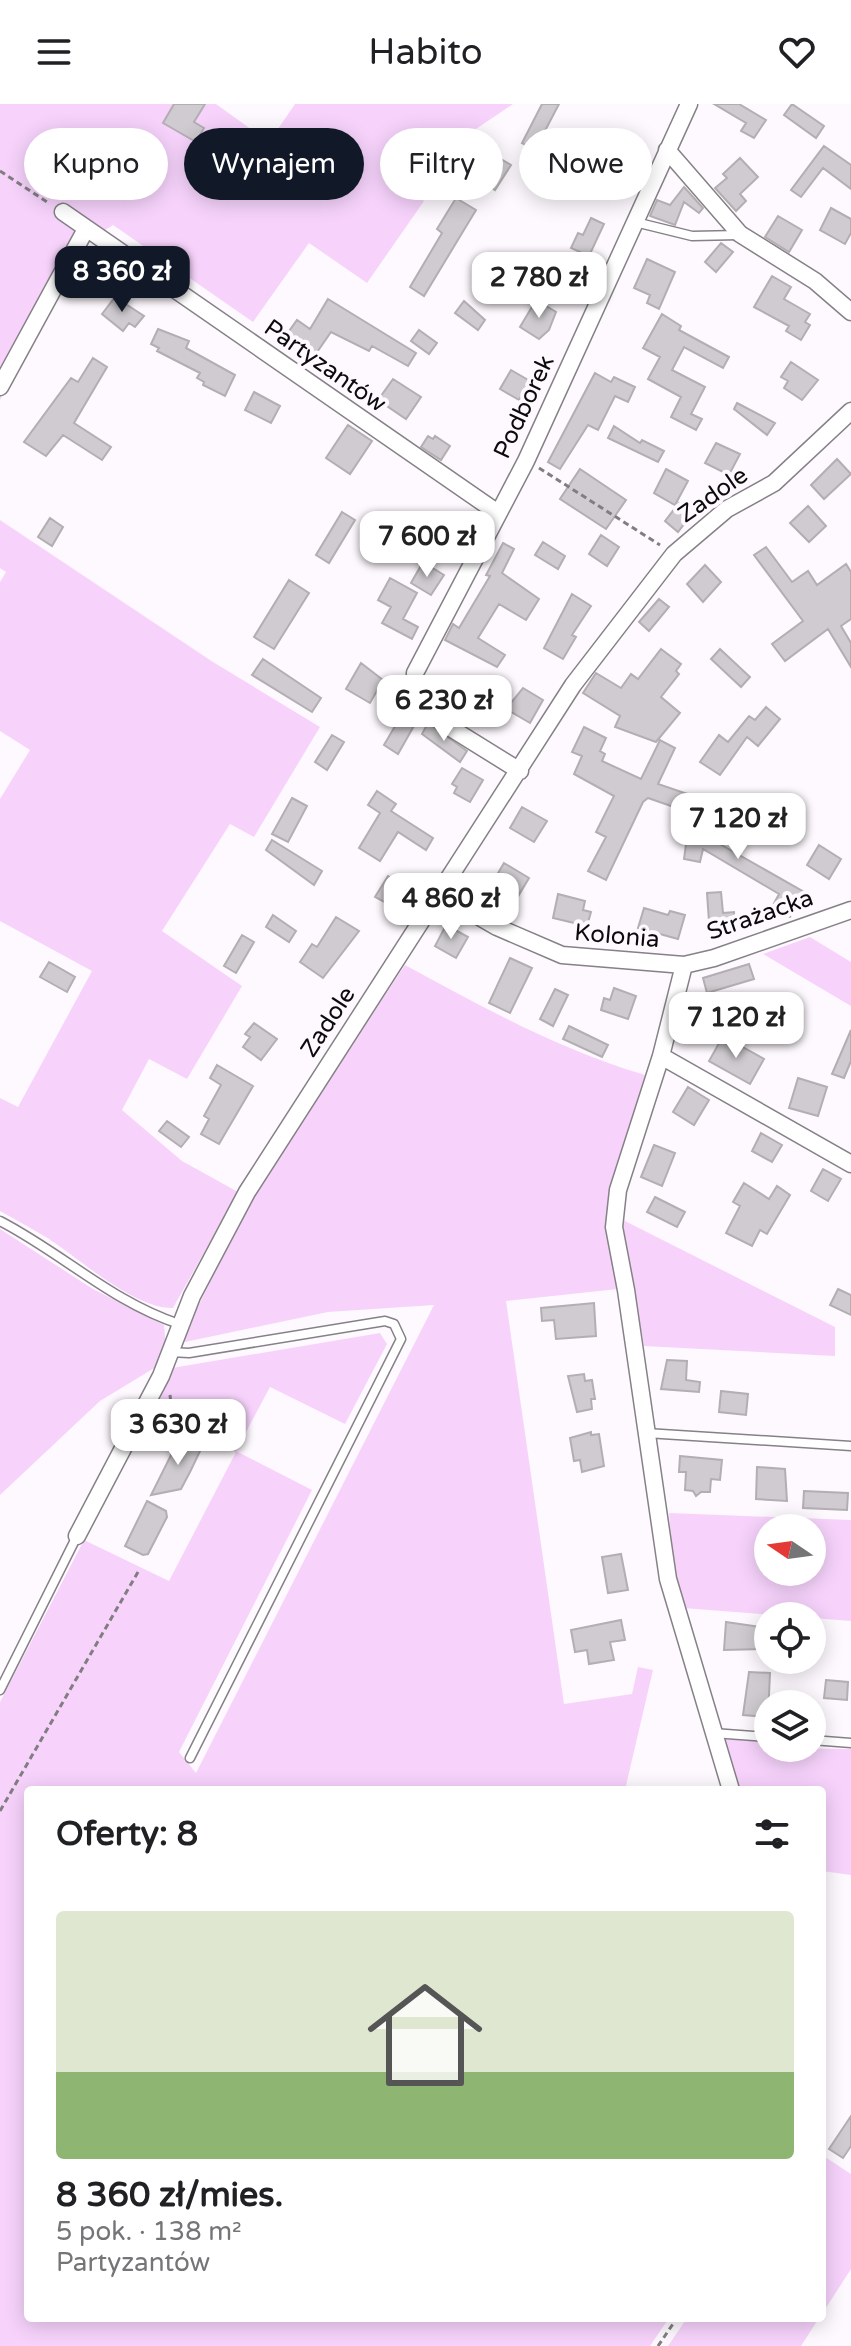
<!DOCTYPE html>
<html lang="pl">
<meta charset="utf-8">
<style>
body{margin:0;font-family:"Varela Round",sans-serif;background:#f2f2f2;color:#202124;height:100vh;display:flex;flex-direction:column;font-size:30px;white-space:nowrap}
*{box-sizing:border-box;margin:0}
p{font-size:26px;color:#757577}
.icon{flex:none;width:44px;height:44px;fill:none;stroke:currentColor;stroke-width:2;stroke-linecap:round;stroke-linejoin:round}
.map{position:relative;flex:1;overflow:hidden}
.side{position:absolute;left:24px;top:1682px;width:802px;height:536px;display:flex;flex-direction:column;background:#fff;border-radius:8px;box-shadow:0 4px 20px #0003}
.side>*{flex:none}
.top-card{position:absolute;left:24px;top:24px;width:804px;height:72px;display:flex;gap:16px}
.needle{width:52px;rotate:283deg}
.controls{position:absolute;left:754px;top:1410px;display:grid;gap:16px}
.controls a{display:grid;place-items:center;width:72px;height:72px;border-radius:50%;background:#fff;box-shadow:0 4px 20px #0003;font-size:40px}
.price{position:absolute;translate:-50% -68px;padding:0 18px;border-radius:16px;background:#fff;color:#222;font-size:26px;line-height:52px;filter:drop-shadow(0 2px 4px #0008)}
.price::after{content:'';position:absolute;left:50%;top:48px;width:24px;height:18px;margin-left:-12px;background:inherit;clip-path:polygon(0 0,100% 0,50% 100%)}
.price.active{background:#111827;color:#fff}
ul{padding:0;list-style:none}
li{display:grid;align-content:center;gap:16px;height:424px;padding:0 32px}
li span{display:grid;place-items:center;height:248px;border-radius:8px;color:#555}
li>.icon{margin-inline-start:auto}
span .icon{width:144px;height:144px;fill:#fffc;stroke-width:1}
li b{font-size:34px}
h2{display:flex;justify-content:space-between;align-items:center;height:96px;padding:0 32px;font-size:34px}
.chip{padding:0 28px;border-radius:36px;background:#fff;box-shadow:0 4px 20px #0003;font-size:28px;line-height:72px}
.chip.active{background:#111827;color:#fff}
header{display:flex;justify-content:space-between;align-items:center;height:104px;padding:0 32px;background:#fff;font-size:36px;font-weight:600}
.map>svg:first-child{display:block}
.green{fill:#f7d3fc;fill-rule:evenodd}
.building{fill:#cfcbd0;stroke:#b2aeb2;stroke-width:2}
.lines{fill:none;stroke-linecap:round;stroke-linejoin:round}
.service-casing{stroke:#858186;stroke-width:11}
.minor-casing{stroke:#858186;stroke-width:19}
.path{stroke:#817e81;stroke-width:3;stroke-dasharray:6 4;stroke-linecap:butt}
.service{stroke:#fff;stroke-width:8}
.minor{stroke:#fff;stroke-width:16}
.labels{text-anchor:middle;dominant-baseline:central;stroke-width:8;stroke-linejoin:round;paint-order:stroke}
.street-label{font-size:24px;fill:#0c0b0c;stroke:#fef9fe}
</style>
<header><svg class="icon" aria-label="menu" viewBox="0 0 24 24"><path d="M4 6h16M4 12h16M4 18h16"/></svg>Habito<svg class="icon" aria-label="heart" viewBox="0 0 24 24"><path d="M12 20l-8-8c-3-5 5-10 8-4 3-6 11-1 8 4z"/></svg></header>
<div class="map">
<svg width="851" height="2242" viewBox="0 0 851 2242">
<rect width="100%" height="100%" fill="#fef9fe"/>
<path class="green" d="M0,0H216L269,38L295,0H513L402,75L424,97L367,179L309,139L253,218L113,121L80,142L0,296Z
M0,416L213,558L320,623L254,733L230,720L162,827L242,882L187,975L149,955L122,1006L182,1057L238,1088L173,1204C135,1205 81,1156 49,1135C33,1125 16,1116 0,1107V994L18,1003L92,867L0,817V695L30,646L0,627V478L6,468L0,464Z
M810,833L851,858V902L763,850Z
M405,861C487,905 555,944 645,971L607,1108L608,1135L618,1185L506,1197L564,1600L632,1590L638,1563L653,1566L625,1686H28V2214H669L650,2242H0V1598L84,1436L169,1477L236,1348L151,1304L172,1264L380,1229L387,1240L345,1320L270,1283L236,1347L312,1386L179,1648L196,1669L434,1201L328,1208L185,1238L183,1233L254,1089Z
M621,1115L835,1223V1252L644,1242Z
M0,1125L93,1185L164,1221L166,1245L156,1263L100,1297L0,1391Z
M669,1409L851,1416V1517L683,1504L674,1473ZM768,1424H812V1468H768Z
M721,1635L768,1638V1644L851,1645V1771L822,1767V1686H737Z
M822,2051L851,2070V2165L822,2210Z
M687,2214H819L801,2242H668Z"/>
<path class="building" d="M174,0H205L194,18L204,24L196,38L163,19Z
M542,0H559L535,46L522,39Z
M714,0H739L766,16L754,34L741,27L746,19Z
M792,0L824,22L816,34L784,11Z
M606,35L628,44L617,67L596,57Z
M824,42L851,61V85L823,64L801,93L791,86Z
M491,49L511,61L495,86L476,74Z
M740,54L758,73L740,90L746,97L736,107L715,84L727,74L723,70Z
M684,83L703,104L699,109L684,98L675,121L650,112L657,96L670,101Z
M456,94L476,106L424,192L410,183L442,129L437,125Z
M831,104L851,115V129L845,140L820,126Z
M778,112L802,126L789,148L765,133Z
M591,114L604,120L589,152L571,144L578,129L583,131Z
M721,139L733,148L716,168L705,158Z
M545,153L565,168L551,189L531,176Z
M647,155L675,168L659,205L647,199L650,191L634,184Z
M772,172L791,183L784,195L810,210L805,218L810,221L801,236L786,227L789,222L754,203Z
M115,193L144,212L135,223L129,219L123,227L102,210Z
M328,195L416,249L408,262L372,242L369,247L331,228L315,251L309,247L305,253L282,237L297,216L310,225Z
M536,196L556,208L549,226L539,235L520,223Z
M464,197L485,216L478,226L455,209Z
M662,210L681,222L679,226L729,253L723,264L684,243L672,266L705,283L691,310L702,315L696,326L671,313L681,293L648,275L660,253L643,244Z
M158,225L189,237L186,244L235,271L225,292L203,281L204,278L197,274L200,269L157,247L159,244L151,240Z
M419,226L437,239L429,250L411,237Z
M93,254L107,263L74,319L111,343L102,356L63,331L46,352L24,338L71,274L78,278Z
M791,258L818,276L802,296L784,284L788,277L781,273Z
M511,266L530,277L519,296L500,285Z
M595,269L611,278L614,273L635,283L628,298L615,292L598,326L588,321L560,365L548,358Z
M393,275L421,293L406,315L378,296Z
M254,288L280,302L271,319L245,306Z
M737,299L775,319L767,331L734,305Z
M348,321L372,337L350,370L326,354Z
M614,322L640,339L642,336L664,347L658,358L608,334Z
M428,332L433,335L435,332L450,342L441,356L421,343Z
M716,339L740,350L729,371L705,359Z
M837,355L851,370L824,395L811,381Z
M580,365L626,396L606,425L560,395Z
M666,365L688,377L675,401L654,389Z
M679,399L692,410L678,428L665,417Z
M808,402L826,422L809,438L790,419Z
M342,408L355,416L329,459L316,451Z
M431,410L447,419L444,424L451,428L438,449L416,436Z
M50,414L63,423L52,442L38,433Z
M601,431L619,443L607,462L589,450Z
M543,438L565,452L558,465L535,451Z
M503,439L514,445L502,469L539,495L526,516L499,500L478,534L505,551L497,563L445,536L453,520L459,524L490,472L486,471Z
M766,443L792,478L808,467L817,481L846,460L851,468V515L841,522L851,539V563L828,525L785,557L772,540L803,517L754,451Z
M423,458L444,471L431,491L411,479Z
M705,461L721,478L703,498L687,480Z
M390,474L417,489L403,515L418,523L412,535L382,519L391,503L378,496Z
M289,476L309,489L274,545L254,533Z
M572,490L591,502L572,531L576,533L563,555L544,544Z
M659,495L669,503L649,527L639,518Z
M661,545L681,560L676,567L679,570L661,593L680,609L656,638L615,623L620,612L583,589L596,569L621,584L631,570L638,575Z
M720,545L750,573L741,583L711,555Z
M263,555L321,594L312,608L252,571Z
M361,559L383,576L370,599L346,585Z
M475,584L501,599L489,619L462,606Z
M523,584L543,596L530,619L506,605Z
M766,603L780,615L758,642L747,633L720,671L700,658L719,631L728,638L749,612L755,616Z
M401,612L415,620L398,650L384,641Z
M428,619L467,647L460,658L422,630Z
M584,623L606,634L600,647L605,650L602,657L641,675L660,636L675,644L658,680L696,693L691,709L648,694L643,698L606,776L588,767L606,733L596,728L614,692L574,670L582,652L572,648Z
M332,631L344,638L327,666L315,658Z
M462,664L483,676L470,698L454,689L457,683L452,680Z
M377,687L396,700L391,707L433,734L426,746L398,728L380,757L359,744L380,709L368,701Z
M292,694L307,702L288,738L272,730Z
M774,702L785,709L768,736L757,729Z
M522,703L547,717L534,738L510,724Z
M721,707L734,714L720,740L804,788L790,813L772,803L779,790L703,745L700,758L684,755L689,719L712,722Z
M272,736L322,767L314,781L266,746Z
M819,741L841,755L829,775L807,761Z
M504,759L529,774L505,814L496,810L506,789L491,781Z
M388,772L409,784L397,805L375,793Z
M721,788L723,809L734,808L736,830L710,832L707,789Z
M558,790L585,797L583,806L591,808L587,822L553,814Z
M644,804L668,811L670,807L685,811L678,835L638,824Z
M273,811L296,827L289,838L266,823Z
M336,813L359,827L323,874L300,858L312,840L317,843Z
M446,821L468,833L456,854L435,842Z
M242,831L254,838L236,869L224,862Z
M510,854L532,864L510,909L489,899Z
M49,858L75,873L67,888L40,873Z
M749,860L754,875L707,889L703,874Z
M614,884L636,892L628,915L601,906L604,894L610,896Z
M555,885L568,891L553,922L540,915Z
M254,919L277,935L261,956L243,943L250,933L245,930Z
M569,922L608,941L602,953L563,935Z
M851,926V957L844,974L832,970Z
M723,932L764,955L750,980L709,957Z
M217,961L253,982L219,1040L201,1030L209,1015L204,1012L221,981L210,974Z
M798,974L827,983L818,1012L789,1004Z
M688,983L709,996L694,1021L673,1008Z
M167,1017L189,1033L181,1043L159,1027Z
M761,1029L782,1041L772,1058L752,1047Z
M654,1041L675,1049L662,1082L641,1073Z
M823,1065L841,1075L828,1097L811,1087Z
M744,1079L769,1095L777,1082L790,1091L767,1130L760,1126L752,1142L726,1129L740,1102L733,1098Z
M655,1093L685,1108L677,1123L647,1108Z
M838,1185L851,1191V1211L830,1201Z
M594,1199L596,1232L556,1235L554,1216L542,1217L541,1204Z
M667,1256L687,1257L686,1276L700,1278L699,1288L661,1285Z
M584,1270L585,1277L592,1276L595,1295H591L592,1305L577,1308L568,1272Z
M721,1287L748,1290L746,1311L719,1308Z
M591,1328V1331L599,1330L604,1362L582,1368L580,1356L574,1357L570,1334Z
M180,1333L199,1342L200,1347L191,1366L181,1385L151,1391Z
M680,1352L722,1356L720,1376L711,1375L710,1388H701L696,1392L693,1387L685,1386L686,1368H679Z
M757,1363L785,1365L787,1397L756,1395Z
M804,1387L848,1389L847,1406L803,1404Z
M147,1397L166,1407L167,1413L148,1450L143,1451L125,1442Z
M621,1450L628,1486L608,1489L602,1453Z
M621,1516L625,1536L610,1538L614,1556L589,1560L587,1546L575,1548L571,1526Z
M726,1518L768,1524V1545L724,1546Z
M749,1568L770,1569L768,1613L743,1611Z
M826,1576L848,1578L847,1596L824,1594Z
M851,2012V2042L843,2054L829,2045Z"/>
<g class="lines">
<g class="service-casing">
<path id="service" d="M635,118L692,132L739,131
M0,1117C62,1149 112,1198 179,1220
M170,1248L189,1249L385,1217L394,1220L401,1235L190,1654
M646,1329L851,1342
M0,1586L77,1432
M713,1629L768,1633
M812,1636L851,1639"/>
</g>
<g class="minor-casing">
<path id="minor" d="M667,46L740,130L815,177L851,208
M63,108L498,409
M0,283L86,125
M520,667L449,623L414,591L415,569L526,357L689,0
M440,790L497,823L562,851L684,861L661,952L851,1060
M684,861L714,854L851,806
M661,952L618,1086L614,1123L626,1186L668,1475L731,1686
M77,1432L161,1272L192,1192L247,1088L573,581L674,450L727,405L774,379L851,307"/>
</g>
<path class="path" d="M0,67L50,100
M539,364L660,441
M170,1291L172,1311
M0,1707L138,1468
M658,2242L677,2214"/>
<use href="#service" class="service"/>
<use href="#minor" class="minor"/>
</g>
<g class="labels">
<g class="street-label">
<text transform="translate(325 262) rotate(35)">Partyzantów</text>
<text transform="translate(524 303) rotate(-65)">Podborek</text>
<text transform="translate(713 391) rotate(-35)">Zadole</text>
<text transform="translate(760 811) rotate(-19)">Strażacka</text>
<text transform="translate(617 832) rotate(5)">Kolonia</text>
<text transform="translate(328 918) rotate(-57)">Zadole</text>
</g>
</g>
</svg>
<div class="controls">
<a><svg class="needle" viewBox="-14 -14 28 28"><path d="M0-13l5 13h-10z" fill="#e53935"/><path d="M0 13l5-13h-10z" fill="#757577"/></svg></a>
<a><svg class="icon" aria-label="locate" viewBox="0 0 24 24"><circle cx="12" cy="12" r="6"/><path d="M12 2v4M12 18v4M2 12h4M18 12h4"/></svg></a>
<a><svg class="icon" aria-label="layers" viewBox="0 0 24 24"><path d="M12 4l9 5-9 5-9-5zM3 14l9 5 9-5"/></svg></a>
</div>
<b class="price active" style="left:122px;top:210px">8 360 zł</b>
<b class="price" style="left:539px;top:216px">2 780 zł</b>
<b class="price" style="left:427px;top:475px">7 600 zł</b>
<b class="price" style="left:444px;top:639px">6 230 zł</b>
<b class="price" style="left:738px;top:757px">7 120 zł</b>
<b class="price" style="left:451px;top:837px">4 860 zł</b>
<b class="price" style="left:736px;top:956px">7 120 zł</b>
<b class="price" style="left:178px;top:1363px">3 630 zł</b>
<div class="top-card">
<a class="chip">Kupno</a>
<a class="chip active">Wynajem</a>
<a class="chip">Filtry</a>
<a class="chip">Nowe</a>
</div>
<section class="side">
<h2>Oferty: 8<svg class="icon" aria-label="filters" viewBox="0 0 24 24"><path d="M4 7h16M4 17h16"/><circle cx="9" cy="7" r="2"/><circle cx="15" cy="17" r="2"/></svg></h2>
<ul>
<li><span style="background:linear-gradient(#dfe7d0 65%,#8fb573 0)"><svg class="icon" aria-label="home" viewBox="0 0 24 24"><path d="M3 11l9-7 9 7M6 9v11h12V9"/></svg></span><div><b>8 360 zł/mies.</b><p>5 pok. · 138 m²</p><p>Partyzantów</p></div></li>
</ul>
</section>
</div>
